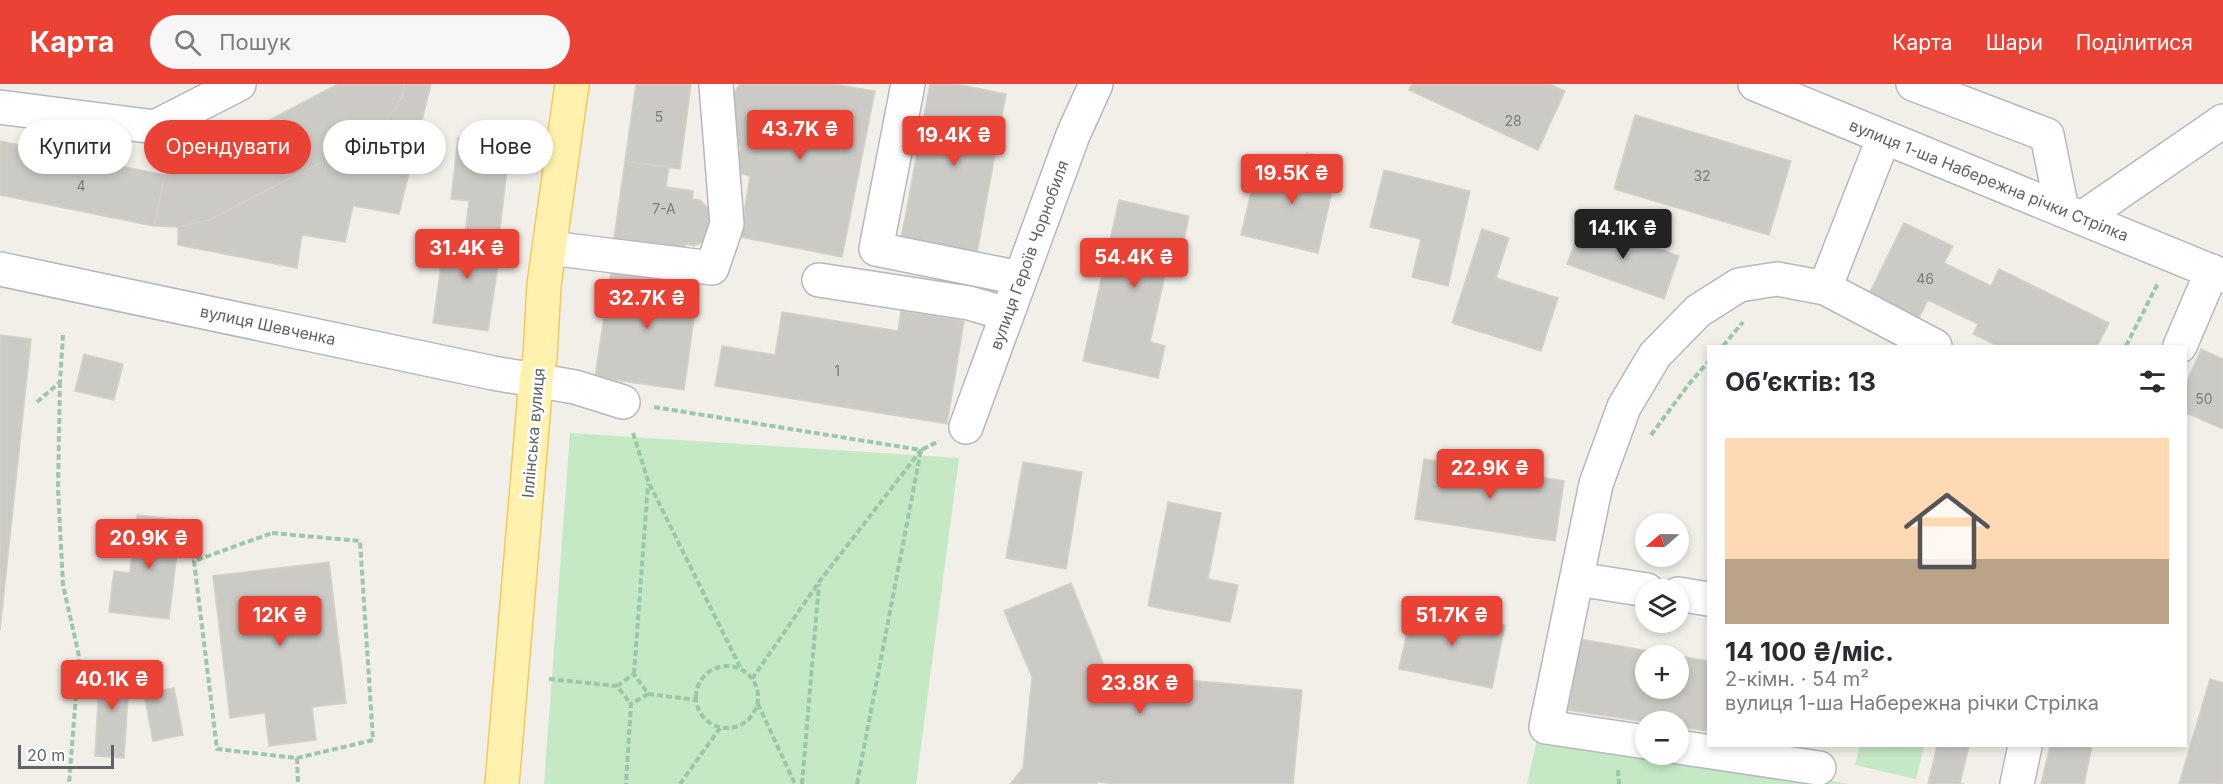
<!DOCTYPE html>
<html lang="uk">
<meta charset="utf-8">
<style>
body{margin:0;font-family:Inter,sans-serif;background:#f7f7f7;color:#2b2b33;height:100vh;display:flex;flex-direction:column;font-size:22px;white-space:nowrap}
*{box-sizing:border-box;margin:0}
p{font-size:20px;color:#7c7c81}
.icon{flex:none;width:33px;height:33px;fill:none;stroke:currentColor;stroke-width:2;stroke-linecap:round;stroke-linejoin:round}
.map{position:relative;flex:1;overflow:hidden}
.details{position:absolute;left:1707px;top:261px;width:480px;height:402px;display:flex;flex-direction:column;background:#fff;border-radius:0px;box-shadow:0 3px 9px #0003}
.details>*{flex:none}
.hud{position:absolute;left:18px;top:36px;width:570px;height:54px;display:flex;gap:12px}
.needle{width:39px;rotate:250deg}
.buttons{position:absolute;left:1635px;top:429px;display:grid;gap:12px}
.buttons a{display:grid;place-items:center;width:54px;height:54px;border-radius:50%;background:#fff;box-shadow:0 3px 9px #0003;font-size:30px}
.scale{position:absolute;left:18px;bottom:15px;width:96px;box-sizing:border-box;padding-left:6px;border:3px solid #5f6368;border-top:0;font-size:16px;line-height:21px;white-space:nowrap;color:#5f6368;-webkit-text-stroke:4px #fff;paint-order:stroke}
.price{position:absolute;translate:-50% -51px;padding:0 14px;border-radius:6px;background:#ea4335;color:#fff;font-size:20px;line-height:39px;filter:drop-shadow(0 2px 3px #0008)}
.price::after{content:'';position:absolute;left:50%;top:36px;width:18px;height:14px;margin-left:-9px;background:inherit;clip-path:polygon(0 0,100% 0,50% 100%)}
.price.active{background:#222;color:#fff}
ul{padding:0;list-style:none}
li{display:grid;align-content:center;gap:12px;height:318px;padding:0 18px}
li span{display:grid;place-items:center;height:186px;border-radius:0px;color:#555}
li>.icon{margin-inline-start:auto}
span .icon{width:108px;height:108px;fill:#fffc;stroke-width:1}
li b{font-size:26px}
h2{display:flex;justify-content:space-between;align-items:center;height:72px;padding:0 18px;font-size:26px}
.chip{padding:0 21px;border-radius:27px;background:#fff;box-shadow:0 3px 9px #0003;font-size:21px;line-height:54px}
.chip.active{background:#ea4335;color:#fff}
header{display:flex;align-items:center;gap:36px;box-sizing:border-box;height:84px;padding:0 30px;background:#ea4335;color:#fff}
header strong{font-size:28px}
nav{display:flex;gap:33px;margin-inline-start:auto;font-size:21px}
.search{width:420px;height:54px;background:#f7f7f7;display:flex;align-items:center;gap:15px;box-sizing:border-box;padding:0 21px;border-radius:33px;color:#7c7c81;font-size:22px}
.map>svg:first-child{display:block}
.green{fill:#c5e8c5}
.building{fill:#cccac5;stroke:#d6d1c6;stroke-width:1.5}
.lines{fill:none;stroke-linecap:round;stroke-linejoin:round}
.minor-casing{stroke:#b5b8bc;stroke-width:36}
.major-casing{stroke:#f2c960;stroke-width:36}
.path{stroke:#9cc7a9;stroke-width:4;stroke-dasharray:6 3;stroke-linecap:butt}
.minor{stroke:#fff;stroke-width:33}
.major{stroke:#fff2af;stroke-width:33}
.labels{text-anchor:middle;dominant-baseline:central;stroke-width:5;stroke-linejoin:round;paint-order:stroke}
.number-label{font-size:14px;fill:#7a7d7f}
.street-label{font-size:16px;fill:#5f6368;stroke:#fff}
</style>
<header>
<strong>Карта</strong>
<div class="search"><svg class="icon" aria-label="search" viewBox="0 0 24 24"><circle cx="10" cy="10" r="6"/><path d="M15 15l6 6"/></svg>Пошук</div>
<nav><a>Карта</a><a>Шари</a><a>Поділитися</a></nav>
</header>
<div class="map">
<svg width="2223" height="700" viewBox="0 0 2223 700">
<rect width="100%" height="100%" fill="#f1efe8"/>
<path class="green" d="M570,349L959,374L916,700H544Z
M1539,647L1646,670L1676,671L1850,700H1527Z
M1860,662H1924L1916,695L1855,681Z"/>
<path class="building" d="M338,0H405L402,13L377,50L209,136L178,143L154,142L165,91Z
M405,0H431L399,130L353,122L345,158L302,151L297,184L178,161V143L209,136L377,50L402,13Z
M636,0H691L680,85L625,77Z
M740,0H834L875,7L842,173L740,153L750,92L734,88L741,64L733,51L730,27L735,7Z
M930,0H956L1006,10L977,169L901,155Z
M1412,0H1550L1565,7L1538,66L1409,6Z
M1635,31L1791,77L1769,151L1614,105Z
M458,54L510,61L499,153L465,149L469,117L451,115Z
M0,57L165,91L154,142L0,111Z
M1307,69L1339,76L1318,169L1241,151L1257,83L1302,93Z
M625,77L669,83L666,103L693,107L692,115L700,116L711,127L712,148L707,155L694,162L685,160L684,171L613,161Z
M1384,86L1470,107L1448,202L1412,193L1421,155L1370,143Z
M1119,116L1189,132L1182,166L1171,164L1150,258L1165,262L1158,294L1083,277Z
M1583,137L1679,172L1664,215L1567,180Z
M1904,139L1953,162L1944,179L1991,202L1999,185L2109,239L2097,262H1998L1973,250L1978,240L1928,216L1919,234L1869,210Z
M1482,145L1509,154L1496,194L1558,214L1541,267L1452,239Z
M446,146L502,154L488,247L433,239Z
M611,187L699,199L684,306L595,293Z
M901,227L964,237L947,340L715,302L722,262L775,271L782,228L898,247Z
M0,251L31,255L0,546Z
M2201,265L2223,275V345L2186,329V300Z
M84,270L123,280L114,316L75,307Z
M1424,375L1564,397L1555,457L1415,435Z
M1023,378L1082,388L1066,485L1006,474Z
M1168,418L1221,429L1208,495L1238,501L1230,538L1148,522Z
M137,431L181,436L169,535L109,528L114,487L130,489Z
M329,478L346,619L312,623L316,656L269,662L265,629L230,634L213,492Z
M1071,499L1107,589L1302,606L1293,700H1118L1098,698L1096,700H1010L1023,684L1032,593L1004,527Z
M1413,522L1505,541L1492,604L1399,585Z
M1580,555L1677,572H1646V604H1678V572L1708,577V647L1678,643V638H1646L1568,626Z
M100,581L130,582L124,674L95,672Z
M2210,595L2223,599V700H2179Z
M174,604L183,651L153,657L144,610Z
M1937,662H1969L1960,699L1964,700H1928Z
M2050,662H2092L2084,700H2041Z"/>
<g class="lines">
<g class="minor-casing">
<path id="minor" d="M908,0L876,165L1020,194
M1755,0L2223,192
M1913,0L2047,51L2062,126
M0,23L155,43L239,0
M2082,134L2223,37
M550,164L712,184L727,140L716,1
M0,185L493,289L575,303L623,318
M819,196L969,219L1007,230
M1825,204L1935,262
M2180,262L2212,187
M966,343L1073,51L1096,0
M1577,495L1647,506
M1678,510L1708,515
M1646,658L1546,643L1596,400L1624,323L1655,271L1698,227L1739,201L1777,195L1825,204L1884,53
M1678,663L1819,684
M2017,700L2025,662"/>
</g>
<g class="major-casing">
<path id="major" d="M502,700L536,296L540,273L544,201L572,0"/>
</g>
<path class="path" d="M1723,262L1743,238
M2126,262L2158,199
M60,298L58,405L63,501L79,572L69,700
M37,318L60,298L63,251
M654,323L921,366L819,498L752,595
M633,349L648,397L741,585
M1651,351L1689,300L1708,278
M272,449L360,457L373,656L297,674L217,665L194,477Z
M696 613a31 31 0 1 1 62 0a31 31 0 1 1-62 0Z
M634,590L648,400
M549,595L617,602L631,620
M617,602L634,590L648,610L631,620L626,700
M648,610L697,616
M758,620L795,700
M297,674L298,700
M1618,686L1619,700
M680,700L720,644
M802,700L819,500
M857,700L921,366L939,357"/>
<use href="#minor" class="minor"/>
<use href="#major" class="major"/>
</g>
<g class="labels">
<g class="number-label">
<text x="659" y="32">5</text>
<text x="1513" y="36">28</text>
<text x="1702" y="91">32</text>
<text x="81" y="101">4</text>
<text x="664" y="124">7-А</text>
<text x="1925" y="194">46</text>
<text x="837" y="286">1</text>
<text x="2204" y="314">50</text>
</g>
<g class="street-label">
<text transform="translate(1989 96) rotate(22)">вулиця 1-ша Набережна річки Стрілка</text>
<text transform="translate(1029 171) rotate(-70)">вулиця Героїв Чорнобиля</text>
<text transform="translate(268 241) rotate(12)">вулиця Шевченка</text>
<text transform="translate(533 349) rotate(-85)">Іллінська вулиця</text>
</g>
</g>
</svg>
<div class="buttons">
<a><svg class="needle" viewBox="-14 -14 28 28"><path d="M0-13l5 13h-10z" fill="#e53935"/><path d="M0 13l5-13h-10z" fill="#7c7c81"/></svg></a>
<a><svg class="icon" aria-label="layers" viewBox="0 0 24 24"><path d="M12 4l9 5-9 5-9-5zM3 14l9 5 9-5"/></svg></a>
<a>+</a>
<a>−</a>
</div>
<div class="scale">20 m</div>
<b class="price" style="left:800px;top:77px">43.7K ₴</b>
<b class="price" style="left:954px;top:83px">19.4K ₴</b>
<b class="price" style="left:1292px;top:121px">19.5K ₴</b>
<b class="price active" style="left:1623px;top:176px">14.1K ₴</b>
<b class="price" style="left:467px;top:196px">31.4K ₴</b>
<b class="price" style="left:1134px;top:205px">54.4K ₴</b>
<b class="price" style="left:647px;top:246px">32.7K ₴</b>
<b class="price" style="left:1490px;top:416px">22.9K ₴</b>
<b class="price" style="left:149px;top:486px">20.9K ₴</b>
<b class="price" style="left:280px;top:563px">12K ₴</b>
<b class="price" style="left:1452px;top:563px">51.7K ₴</b>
<b class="price" style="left:112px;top:627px">40.1K ₴</b>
<b class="price" style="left:1140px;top:631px">23.8K ₴</b>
<div class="hud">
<a class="chip">Купити</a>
<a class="chip active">Орендувати</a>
<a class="chip">Фільтри</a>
<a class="chip">Нове</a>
</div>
<section class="details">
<h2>Об’єктів: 13<svg class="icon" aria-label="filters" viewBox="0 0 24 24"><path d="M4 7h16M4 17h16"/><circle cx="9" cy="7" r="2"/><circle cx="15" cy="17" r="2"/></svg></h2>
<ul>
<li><span style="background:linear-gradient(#ffd9b3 65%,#b9a48a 0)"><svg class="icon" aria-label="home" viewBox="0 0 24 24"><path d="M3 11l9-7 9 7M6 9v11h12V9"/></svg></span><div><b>14 100 ₴/міс.</b><p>2-кімн. · 54 m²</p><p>вулиця 1-ша Набережна річки Стрілка</p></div></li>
</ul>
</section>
</div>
